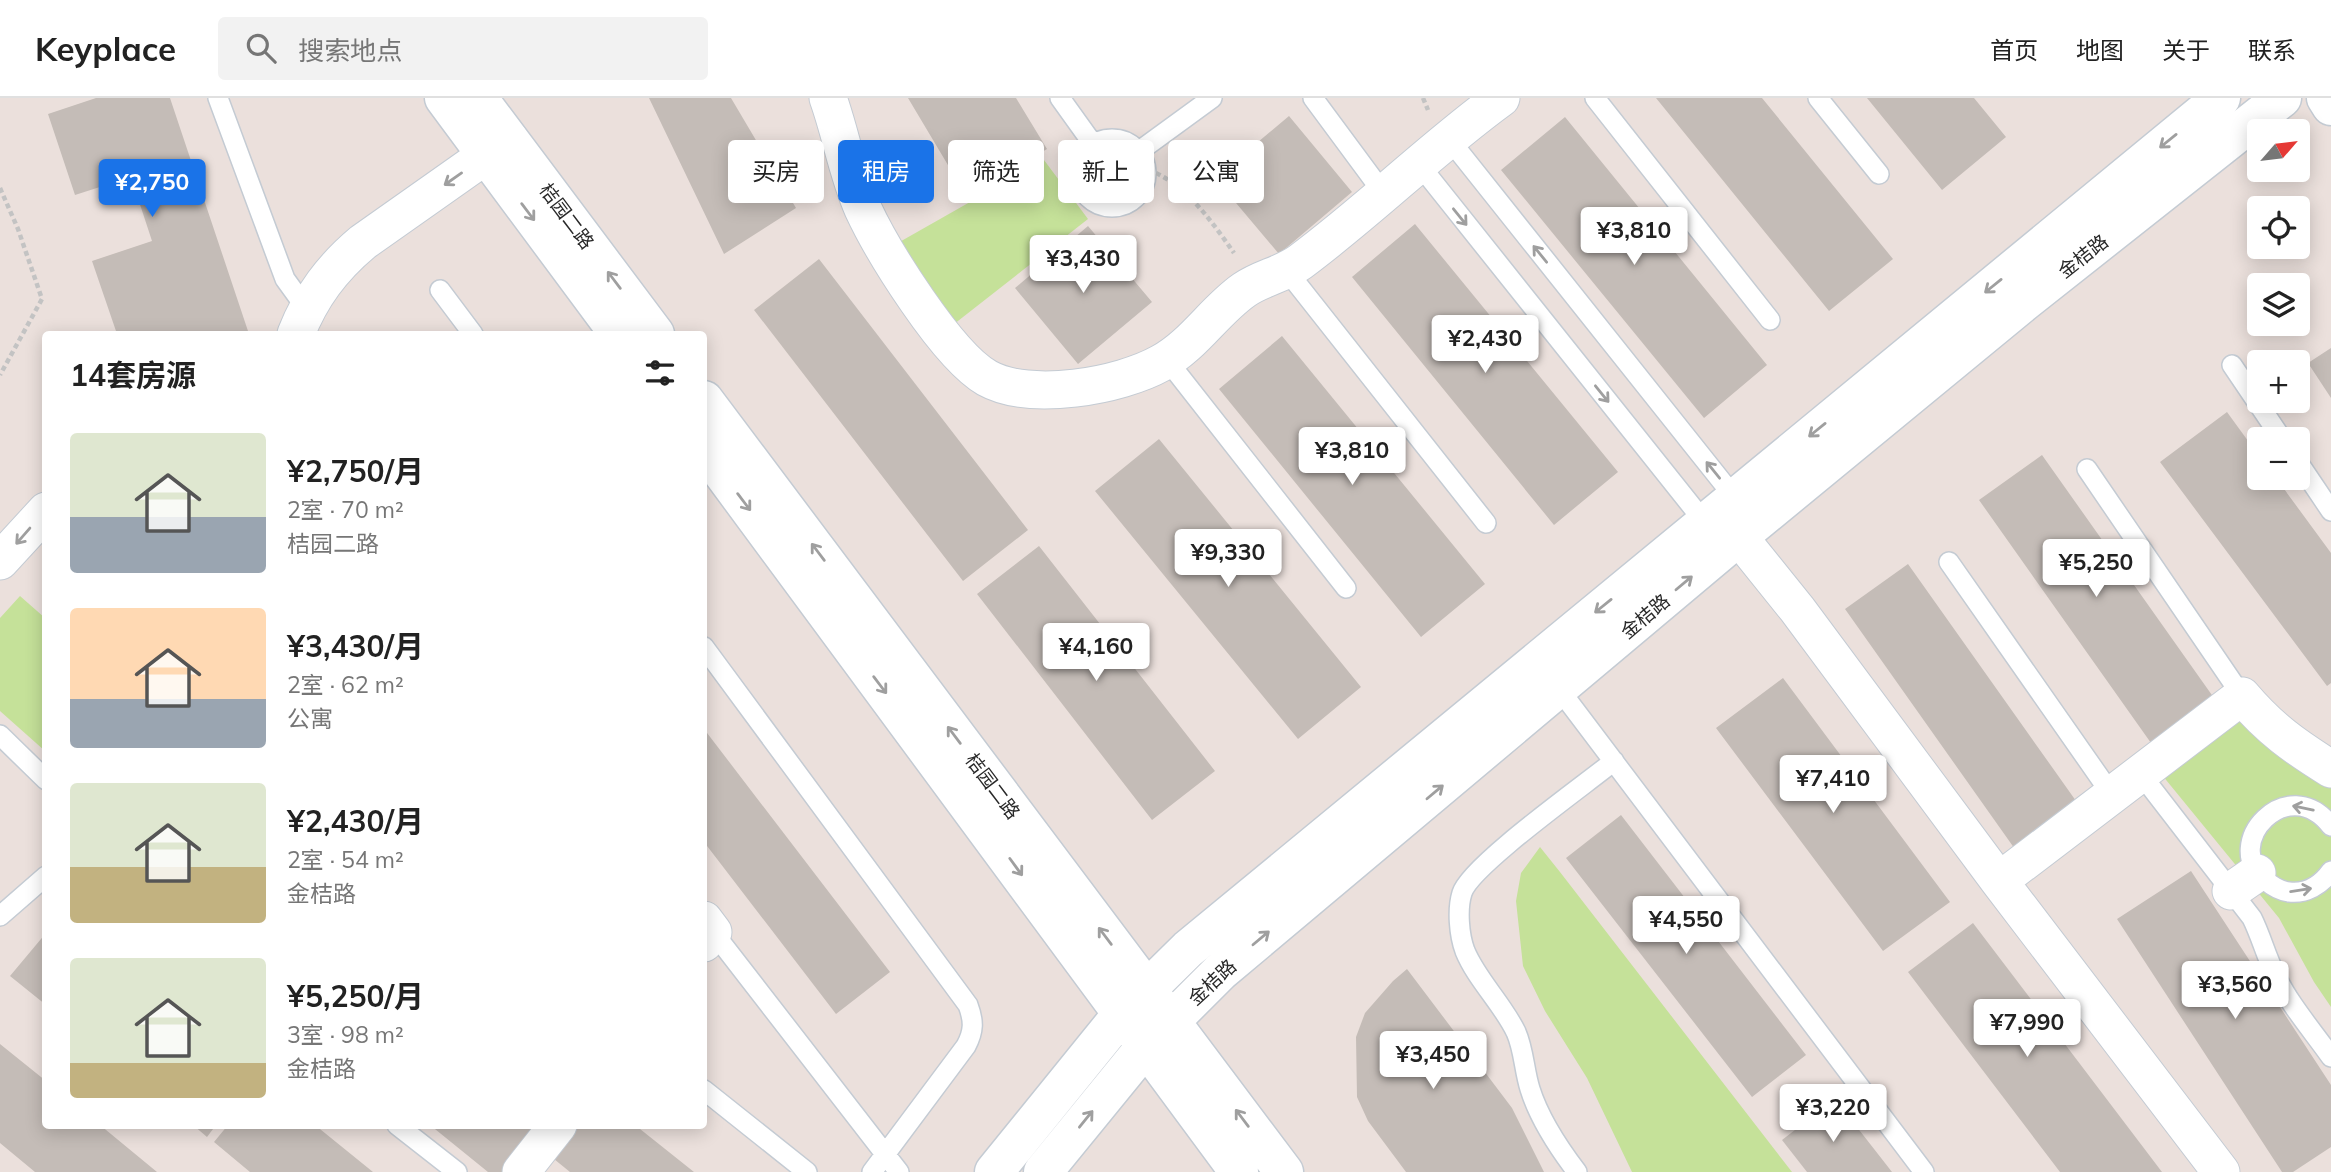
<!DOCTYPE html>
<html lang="zh">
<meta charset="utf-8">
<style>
body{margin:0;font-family:Mulish,"Noto Sans SC",sans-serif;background:#f2f2f2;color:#222;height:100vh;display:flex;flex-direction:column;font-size:26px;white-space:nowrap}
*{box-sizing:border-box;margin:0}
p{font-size:23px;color:#767676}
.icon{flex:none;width:38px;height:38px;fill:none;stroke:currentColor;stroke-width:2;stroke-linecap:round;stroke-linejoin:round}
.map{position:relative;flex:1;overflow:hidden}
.side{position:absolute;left:42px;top:233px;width:665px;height:798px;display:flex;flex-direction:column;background:#fff;border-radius:7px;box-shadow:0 4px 18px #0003}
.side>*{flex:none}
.top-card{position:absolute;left:728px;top:42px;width:665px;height:63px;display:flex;gap:14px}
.needle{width:46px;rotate:62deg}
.fabs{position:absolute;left:2247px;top:21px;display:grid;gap:14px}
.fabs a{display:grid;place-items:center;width:63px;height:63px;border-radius:7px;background:#fff;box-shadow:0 4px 18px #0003;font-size:35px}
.price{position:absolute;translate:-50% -60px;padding:0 16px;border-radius:7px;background:#fff;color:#222;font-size:23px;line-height:46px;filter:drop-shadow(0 2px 4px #0008)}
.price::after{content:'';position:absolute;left:50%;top:42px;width:21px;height:16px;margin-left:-10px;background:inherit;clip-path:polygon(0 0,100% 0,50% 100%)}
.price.active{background:#1a73e8;color:#fff}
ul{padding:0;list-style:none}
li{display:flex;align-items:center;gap:21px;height:175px;padding:0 28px}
li span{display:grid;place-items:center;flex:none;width:196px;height:140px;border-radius:7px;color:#555}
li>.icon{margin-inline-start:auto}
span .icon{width:84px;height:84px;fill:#fffc;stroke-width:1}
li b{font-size:30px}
h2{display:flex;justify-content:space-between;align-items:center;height:84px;padding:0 28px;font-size:30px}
.chip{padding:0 24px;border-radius:7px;background:#fff;box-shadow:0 4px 18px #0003;font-size:24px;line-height:63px}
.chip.active{background:#1a73e8;color:#fff}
header{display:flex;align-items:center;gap:42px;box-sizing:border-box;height:98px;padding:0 35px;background:#fff;border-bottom:2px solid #e0e0e0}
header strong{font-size:33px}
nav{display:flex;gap:38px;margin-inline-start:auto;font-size:24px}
.search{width:490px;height:63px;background:#f2f2f2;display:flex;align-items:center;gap:18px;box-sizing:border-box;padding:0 24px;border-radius:7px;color:#767676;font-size:26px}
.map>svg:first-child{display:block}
.green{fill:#c5e199}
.building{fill:#c4bcb7}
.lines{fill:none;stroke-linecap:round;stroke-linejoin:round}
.lane-casing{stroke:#c4cbd3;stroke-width:22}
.street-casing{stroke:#c4cbd3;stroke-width:39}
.secondary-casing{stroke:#c4cbd3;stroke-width:41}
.path{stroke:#c3c3c3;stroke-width:4.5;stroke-dasharray:5 3.5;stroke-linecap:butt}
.lane{stroke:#fff;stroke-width:19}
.street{stroke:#fff;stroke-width:37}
.secondary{stroke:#fff;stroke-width:38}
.oneway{stroke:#9f9f9f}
.labels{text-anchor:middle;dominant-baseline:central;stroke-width:5;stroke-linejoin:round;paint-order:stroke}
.street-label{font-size:19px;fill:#292929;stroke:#fff}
</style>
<header>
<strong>Keyplace</strong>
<div class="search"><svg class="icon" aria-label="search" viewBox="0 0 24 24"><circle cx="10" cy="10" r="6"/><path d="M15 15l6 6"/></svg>搜索地点</div>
<nav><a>首页</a><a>地图</a><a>关于</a><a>联系</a></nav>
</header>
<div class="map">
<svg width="2331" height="1074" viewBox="0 0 2331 1074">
<rect width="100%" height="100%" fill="#ebe0dc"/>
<path class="green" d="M1044,62L1088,121L949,230L896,146Z
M20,498L45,520V653L0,613V520Z
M2242,622L2285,660L2331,690V909L2314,884L2279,820L2162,677Z
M1540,749L1560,774L1792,1074H1632L1587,980L1545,913L1523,868L1516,803L1521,775Z"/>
<path class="building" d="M96,0H170L249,236H183V234L175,236H117L92,163L152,143L131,79L75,97L48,16Z
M649,0H731L796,110L724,156Z
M908,0H1016L1047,51L967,99Z
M1656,0H1762L1893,161L1829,213Z
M1867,0H1974L2006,39L1942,92Z
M1289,18L1352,94L1279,156L1215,80Z
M1565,19L1767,267L1704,320L1501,72Z
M1415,126L1618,374L1554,427L1352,179Z
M1088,128L1152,204L1078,266L1015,190Z
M819,161L1028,432L963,483L754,212Z
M1282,238L1485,486L1421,539L1219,291Z
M2331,250V300L2308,265Z
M2227,314L2259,358V380H2276L2331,455V585L2327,588L2160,364Z
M1159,341L1361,589L1298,641L1095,393Z
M2042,357L2214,600L2151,645L1979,402Z
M1039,448L1215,673L1152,722L977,496Z
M1908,466L2081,710L2017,754L1845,511Z
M1783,580L1950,804L1883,853L1716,630Z
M704,631L890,874L836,916L704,744Z
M1621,717L1806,957L1752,999L1566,760Z
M2191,773L2331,987V1049L2293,1074H2282L2117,821Z
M1973,825L2162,1074H2060L1908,874Z
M46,835V907L10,878Z
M1407,871L1512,1010L1544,1074H1406L1368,1023L1357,999L1356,939L1365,915L1393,883Z
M0,946L46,983V1027H100L157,1074H35L0,1045Z
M1835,1001L1892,1074H1807L1782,1042Z
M193,1027H216L207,1039Z
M228,1027H315L373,1074H250L214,1044Z
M430,1027H553L515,1074H488Z
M580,1027H635L694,1074H570L554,1061Z"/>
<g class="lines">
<g class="lane-casing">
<path id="lane" d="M218,0L285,181L306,210
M1060,0L1093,46
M1313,0L1384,96
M1595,0L1770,222
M1818,0L1879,76
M1078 75a34 34 0 1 1 68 0a34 34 0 1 1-68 0Z
M1449,41L1739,405
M1138,54L1212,0
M1418,65L1710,431
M1287,173L1486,425
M440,192L473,236
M1167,262L1346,490
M2232,267L2282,341
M2298,364L2331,413
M2087,371L2242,598
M1949,464L2112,697
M704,549L968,907C974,923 974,933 966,948L872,1074
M1559,591L1924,1074
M0,637L46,682
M2140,675L2252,820C2261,838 2266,858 2275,876C2289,906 2312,932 2331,959
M2331,728C2288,672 2220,746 2265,782C2272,788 2280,793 2289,794C2306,796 2321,787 2331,773
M0,818L46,778
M713,834L899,1074
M704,992L807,1074
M397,1027L457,1074
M1577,1074C1558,1049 1539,1020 1530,991C1524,972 1524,952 1516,934C1502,905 1477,882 1465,853C1459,837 1457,811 1462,795C1470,768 1586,686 1614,663"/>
</g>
<g class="street-casing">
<path id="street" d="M828,0C841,36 847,75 863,111C883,154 947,257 987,280C1030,304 1120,288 1161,265C1194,247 1214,213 1244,192C1261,180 1282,177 1300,164C1370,112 1431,51 1501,0
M296,236C311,198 332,170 363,144L509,41
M1739,439L1797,511L1999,783L2221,1074
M0,463L46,413
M1999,783L2242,598C2270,631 2294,648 2331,671
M2231,793L2257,775
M704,822L713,834L704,845
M521,1074L558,1027"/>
</g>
<g class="secondary-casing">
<path id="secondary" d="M444,0L619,236
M478,0L655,236
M2326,0L2331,8
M704,302L1284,1074
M704,350L1239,1074
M994,1074L1122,916L1188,851L2221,0
M1043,1074L1145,949L1220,874L1725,450L2024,204L2282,0"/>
</g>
<path class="path" d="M1423,0L1428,12
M1156,75C1189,91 1213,125 1234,155
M0,90L18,131L42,201L0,277"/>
<use href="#lane" class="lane"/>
<use href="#street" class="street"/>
<use href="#secondary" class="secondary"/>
</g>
<defs><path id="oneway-shaft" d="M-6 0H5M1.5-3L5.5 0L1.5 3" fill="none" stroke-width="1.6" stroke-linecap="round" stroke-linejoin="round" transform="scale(1.75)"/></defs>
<g class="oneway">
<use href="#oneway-shaft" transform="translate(2168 43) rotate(141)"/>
<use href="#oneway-shaft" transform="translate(453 81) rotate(145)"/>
<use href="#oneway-shaft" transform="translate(528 114) rotate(53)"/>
<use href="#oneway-shaft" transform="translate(1460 119) rotate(51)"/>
<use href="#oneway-shaft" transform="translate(1540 156) rotate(-129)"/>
<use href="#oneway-shaft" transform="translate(614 182) rotate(-127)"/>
<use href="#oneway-shaft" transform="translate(1993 188) rotate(141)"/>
<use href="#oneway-shaft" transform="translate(1602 296) rotate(51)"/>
<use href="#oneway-shaft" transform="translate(1817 332) rotate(141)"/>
<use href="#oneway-shaft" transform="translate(1713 372) rotate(-129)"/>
<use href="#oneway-shaft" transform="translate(744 404) rotate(53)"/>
<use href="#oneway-shaft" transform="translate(23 438) rotate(131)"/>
<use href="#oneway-shaft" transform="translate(818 454) rotate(-127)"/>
<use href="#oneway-shaft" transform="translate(1684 485) rotate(-40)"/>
<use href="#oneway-shaft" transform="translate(1603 508) rotate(141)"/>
<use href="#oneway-shaft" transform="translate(880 587) rotate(53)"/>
<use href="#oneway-shaft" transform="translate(954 637) rotate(-127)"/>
<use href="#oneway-shaft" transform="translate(1435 694) rotate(-40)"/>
<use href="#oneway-shaft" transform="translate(2303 710) rotate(-168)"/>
<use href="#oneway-shaft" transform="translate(1016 769) rotate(54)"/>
<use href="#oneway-shaft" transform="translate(2301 792) rotate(-9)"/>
<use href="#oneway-shaft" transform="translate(1105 838) rotate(-127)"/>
<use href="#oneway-shaft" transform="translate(1261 840) rotate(-40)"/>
<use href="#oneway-shaft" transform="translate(1242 1020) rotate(-127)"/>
<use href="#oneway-shaft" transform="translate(1086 1021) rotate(-51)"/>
</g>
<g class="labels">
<g class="street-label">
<text transform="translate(567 118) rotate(53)">桔园二路</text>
<text transform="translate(2083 158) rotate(-38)">金桔路</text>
<text transform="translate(1645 518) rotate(-40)">金桔路</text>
<text transform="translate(993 688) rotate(53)">桔园二路</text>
<text transform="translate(1212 884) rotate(-43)">金桔路</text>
</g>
</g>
</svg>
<div class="fabs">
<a><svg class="needle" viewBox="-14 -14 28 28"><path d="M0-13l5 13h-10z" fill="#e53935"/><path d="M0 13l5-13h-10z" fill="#767676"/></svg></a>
<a><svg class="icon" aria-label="locate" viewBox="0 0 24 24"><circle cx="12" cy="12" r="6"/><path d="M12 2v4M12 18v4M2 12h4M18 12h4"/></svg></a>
<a><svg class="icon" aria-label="layers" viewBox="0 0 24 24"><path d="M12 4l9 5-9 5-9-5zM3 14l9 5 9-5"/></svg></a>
<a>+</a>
<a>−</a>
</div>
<b class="price active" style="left:152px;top:121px">¥2,750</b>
<b class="price" style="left:1634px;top:169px">¥3,810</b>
<b class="price" style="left:1083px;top:197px">¥3,430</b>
<b class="price" style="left:1485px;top:277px">¥2,430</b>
<b class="price" style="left:1352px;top:389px">¥3,810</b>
<b class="price" style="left:1228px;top:491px">¥9,330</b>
<b class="price" style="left:2096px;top:501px">¥5,250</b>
<b class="price" style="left:1096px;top:585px">¥4,160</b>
<b class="price" style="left:1833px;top:717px">¥7,410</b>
<b class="price" style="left:1686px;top:858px">¥4,550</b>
<b class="price" style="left:2235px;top:923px">¥3,560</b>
<b class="price" style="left:2027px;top:961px">¥7,990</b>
<b class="price" style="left:1433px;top:993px">¥3,450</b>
<b class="price" style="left:1833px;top:1046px">¥3,220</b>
<div class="top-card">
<a class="chip">买房</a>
<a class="chip active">租房</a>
<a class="chip">筛选</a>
<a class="chip">新上</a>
<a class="chip">公寓</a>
</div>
<section class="side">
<h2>14套房源<svg class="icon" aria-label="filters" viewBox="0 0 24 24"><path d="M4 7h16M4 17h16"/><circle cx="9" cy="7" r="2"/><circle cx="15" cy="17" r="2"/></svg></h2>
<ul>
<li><span style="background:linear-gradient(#dfe7d0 60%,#9aa5b1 0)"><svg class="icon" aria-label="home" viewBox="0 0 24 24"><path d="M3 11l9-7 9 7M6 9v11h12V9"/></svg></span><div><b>¥2,750/月</b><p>2室 · 70 m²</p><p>桔园二路</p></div></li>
<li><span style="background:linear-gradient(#ffd9b3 65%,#9aa5b1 0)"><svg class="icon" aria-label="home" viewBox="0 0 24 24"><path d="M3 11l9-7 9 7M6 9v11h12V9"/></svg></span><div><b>¥3,430/月</b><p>2室 · 62 m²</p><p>公寓</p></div></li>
<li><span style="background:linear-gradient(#dfe7d0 60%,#c2b280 0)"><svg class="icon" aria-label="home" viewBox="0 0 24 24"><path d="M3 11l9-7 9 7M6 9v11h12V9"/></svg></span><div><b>¥2,430/月</b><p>2室 · 54 m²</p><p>金桔路</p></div></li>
<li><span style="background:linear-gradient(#dfe7d0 75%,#c2b280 0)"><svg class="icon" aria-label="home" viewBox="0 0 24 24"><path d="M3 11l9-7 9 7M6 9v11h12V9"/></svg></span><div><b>¥5,250/月</b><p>3室 · 98 m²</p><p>金桔路</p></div></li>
</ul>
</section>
</div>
